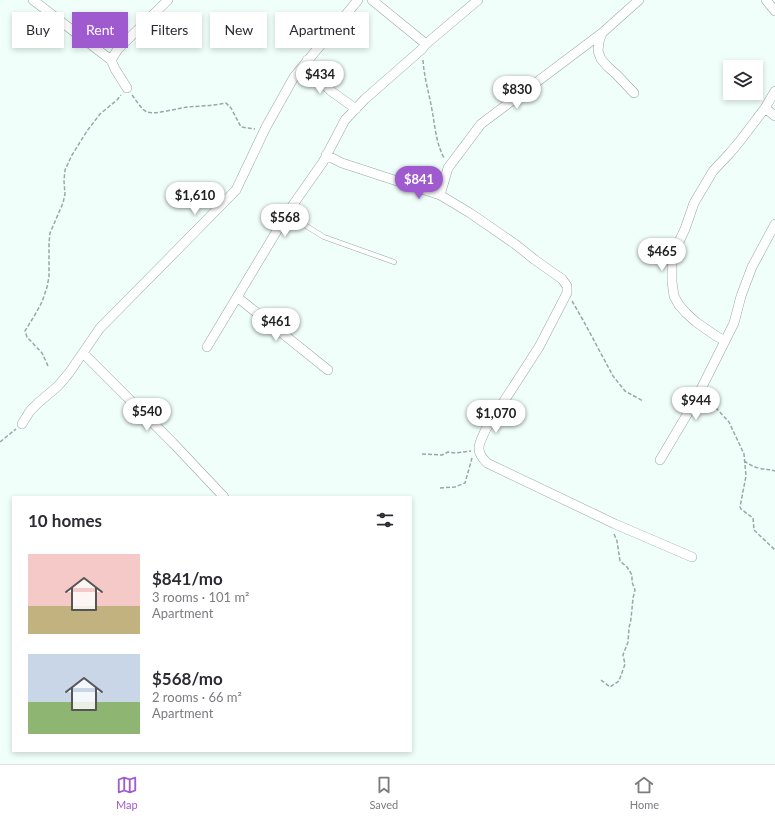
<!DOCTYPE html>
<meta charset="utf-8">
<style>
body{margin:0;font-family:Lato,sans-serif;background:#f2f2f3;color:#2b2b33;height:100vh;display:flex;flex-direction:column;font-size:15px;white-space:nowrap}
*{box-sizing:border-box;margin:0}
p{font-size:13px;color:#7c7c81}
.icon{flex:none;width:22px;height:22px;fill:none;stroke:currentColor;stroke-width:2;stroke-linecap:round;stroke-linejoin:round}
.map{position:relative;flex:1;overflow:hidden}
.side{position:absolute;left:12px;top:496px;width:400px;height:256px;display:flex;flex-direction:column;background:#fff;border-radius:0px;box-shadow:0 2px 6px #0003}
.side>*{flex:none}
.top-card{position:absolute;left:12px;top:12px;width:400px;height:36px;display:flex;gap:8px}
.buttons{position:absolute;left:723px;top:60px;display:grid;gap:8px}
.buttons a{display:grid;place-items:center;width:40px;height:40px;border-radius:0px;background:#fff;box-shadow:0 2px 6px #0003;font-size:20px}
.price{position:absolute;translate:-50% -34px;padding:0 9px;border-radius:14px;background:#fff;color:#222;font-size:13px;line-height:26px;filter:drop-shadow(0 1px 2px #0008)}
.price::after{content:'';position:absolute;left:50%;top:24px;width:12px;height:9px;margin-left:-6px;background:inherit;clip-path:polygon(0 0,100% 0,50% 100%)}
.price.on{background:#9f5acf;color:#fff}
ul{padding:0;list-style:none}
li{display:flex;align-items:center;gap:12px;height:100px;padding:0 16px}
li span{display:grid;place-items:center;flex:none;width:112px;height:80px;border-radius:0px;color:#555}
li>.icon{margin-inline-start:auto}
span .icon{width:48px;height:48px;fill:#fffc;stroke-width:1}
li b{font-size:17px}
h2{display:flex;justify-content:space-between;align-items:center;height:48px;padding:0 16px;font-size:17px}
.chip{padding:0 14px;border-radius:0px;background:#fff;box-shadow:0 2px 6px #0003;font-size:14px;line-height:36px}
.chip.on{background:#9f5acf;color:#fff}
.dock{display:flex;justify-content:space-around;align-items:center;height:56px;border-top:1px solid #e1e1e2;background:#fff;font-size:11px;color:#7c7c81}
.dock a{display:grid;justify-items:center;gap:2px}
.dock .on{color:#9f5acf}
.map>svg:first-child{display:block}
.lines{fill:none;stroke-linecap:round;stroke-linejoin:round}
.lane-casing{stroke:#94a9a2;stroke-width:5.5}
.street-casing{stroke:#94a9a2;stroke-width:10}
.path{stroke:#9ca7a3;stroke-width:1.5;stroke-dasharray:4 2;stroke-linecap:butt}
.lane{stroke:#fff;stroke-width:4.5}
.street{stroke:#fff;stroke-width:9}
</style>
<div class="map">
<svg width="775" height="764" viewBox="0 0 775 764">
<rect width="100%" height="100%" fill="#f1fffa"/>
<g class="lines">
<g class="lane-casing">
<path id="lane" d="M287,214L324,237L394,262"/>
</g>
<g class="street-casing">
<path id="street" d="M33,0L111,60
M372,0L426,44
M766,0L775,11
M307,60L316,76L331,91L356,109
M127,88L115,69L111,60L118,49L168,0
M634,93L617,75L608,67L601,59L598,51L599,42L602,33L639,0
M765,108L775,116
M326,155L342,163L440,195L470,213L515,244L535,260L562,279L567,286V293L539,347L486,429C479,444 474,450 487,463L615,524L692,557
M440,195L448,168L481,124L602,33
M237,297L328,370
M725,341L734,323L741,296L752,267L775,224
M207,347L290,209L323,162L345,120L365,99L422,49L426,44L478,0
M83,353L173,443L224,497
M22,424L30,411L38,403L58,386L69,373L100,328L182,245L236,190L266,127L294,77L358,0
M660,460L695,401L725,341L716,336L696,322L686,313L679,305L674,296L672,282V260L677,246L685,229L694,203L713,171L729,154L740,141L765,108L775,91"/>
</g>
<path class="path" d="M423,60C424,77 429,93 432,110C435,126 436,143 444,158
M132,95C136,100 141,109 147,112C155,115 178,108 188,107C200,106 213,106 226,103L231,108L241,127L255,129
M572,301L583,320L613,376L625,391L643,401
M48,366L42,353L27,337L25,331L36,313L42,302L47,287L49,277V243L50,233L63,203L65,194L64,181L65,170L72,155L87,131L100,114L117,100L121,95
M704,404L717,409L729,422L744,454L746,476L740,507L741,509L753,518L754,530L775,550
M0,442L16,429
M422,454L442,455L448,452L456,453L471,451
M744,461C749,464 753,467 759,468C765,470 769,469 775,471
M440,488L455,487L465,483L472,458
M601,680L610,687L619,681L625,664L623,655L628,642L629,628L631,619L633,598L635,590L632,582V575L627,567L620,561L617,541L614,534"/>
<use href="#lane" class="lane"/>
<use href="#street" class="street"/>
</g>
</svg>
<div class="buttons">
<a><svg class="icon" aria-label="layers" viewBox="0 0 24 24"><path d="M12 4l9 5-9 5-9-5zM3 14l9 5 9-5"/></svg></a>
</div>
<b class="price" style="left:320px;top:95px">$434</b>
<b class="price" style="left:517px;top:110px">$830</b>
<b class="price on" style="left:419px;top:200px">$841</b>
<b class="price" style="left:195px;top:216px">$1,610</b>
<b class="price" style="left:285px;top:238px">$568</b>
<b class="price" style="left:662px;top:272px">$465</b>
<b class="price" style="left:276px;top:342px">$461</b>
<b class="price" style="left:696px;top:421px">$944</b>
<b class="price" style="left:147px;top:432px">$540</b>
<b class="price" style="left:496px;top:434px">$1,070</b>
<div class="top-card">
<a class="chip">Buy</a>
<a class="chip on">Rent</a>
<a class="chip">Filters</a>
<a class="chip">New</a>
<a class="chip">Apartment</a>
</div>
<section class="side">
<h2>10 homes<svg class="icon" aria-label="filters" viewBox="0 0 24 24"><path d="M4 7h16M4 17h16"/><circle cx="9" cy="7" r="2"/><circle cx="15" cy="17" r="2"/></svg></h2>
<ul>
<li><span style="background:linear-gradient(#f6c9c9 65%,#c2b280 0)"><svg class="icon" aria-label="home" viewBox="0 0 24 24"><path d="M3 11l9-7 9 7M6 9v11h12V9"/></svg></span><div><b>$841/mo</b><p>3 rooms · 101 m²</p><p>Apartment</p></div></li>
<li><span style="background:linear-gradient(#c9d6e8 60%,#8fb573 0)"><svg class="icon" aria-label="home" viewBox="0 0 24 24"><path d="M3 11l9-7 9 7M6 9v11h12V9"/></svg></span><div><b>$568/mo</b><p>2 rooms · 66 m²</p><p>Apartment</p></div></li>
</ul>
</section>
</div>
<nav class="dock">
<a class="on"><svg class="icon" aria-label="map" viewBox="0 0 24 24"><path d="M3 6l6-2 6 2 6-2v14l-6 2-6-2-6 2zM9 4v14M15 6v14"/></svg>Map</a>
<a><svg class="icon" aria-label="saved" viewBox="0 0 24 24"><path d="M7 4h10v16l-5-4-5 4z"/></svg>Saved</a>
<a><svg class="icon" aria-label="home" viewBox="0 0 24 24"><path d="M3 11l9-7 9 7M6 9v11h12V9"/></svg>Home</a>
</nav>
